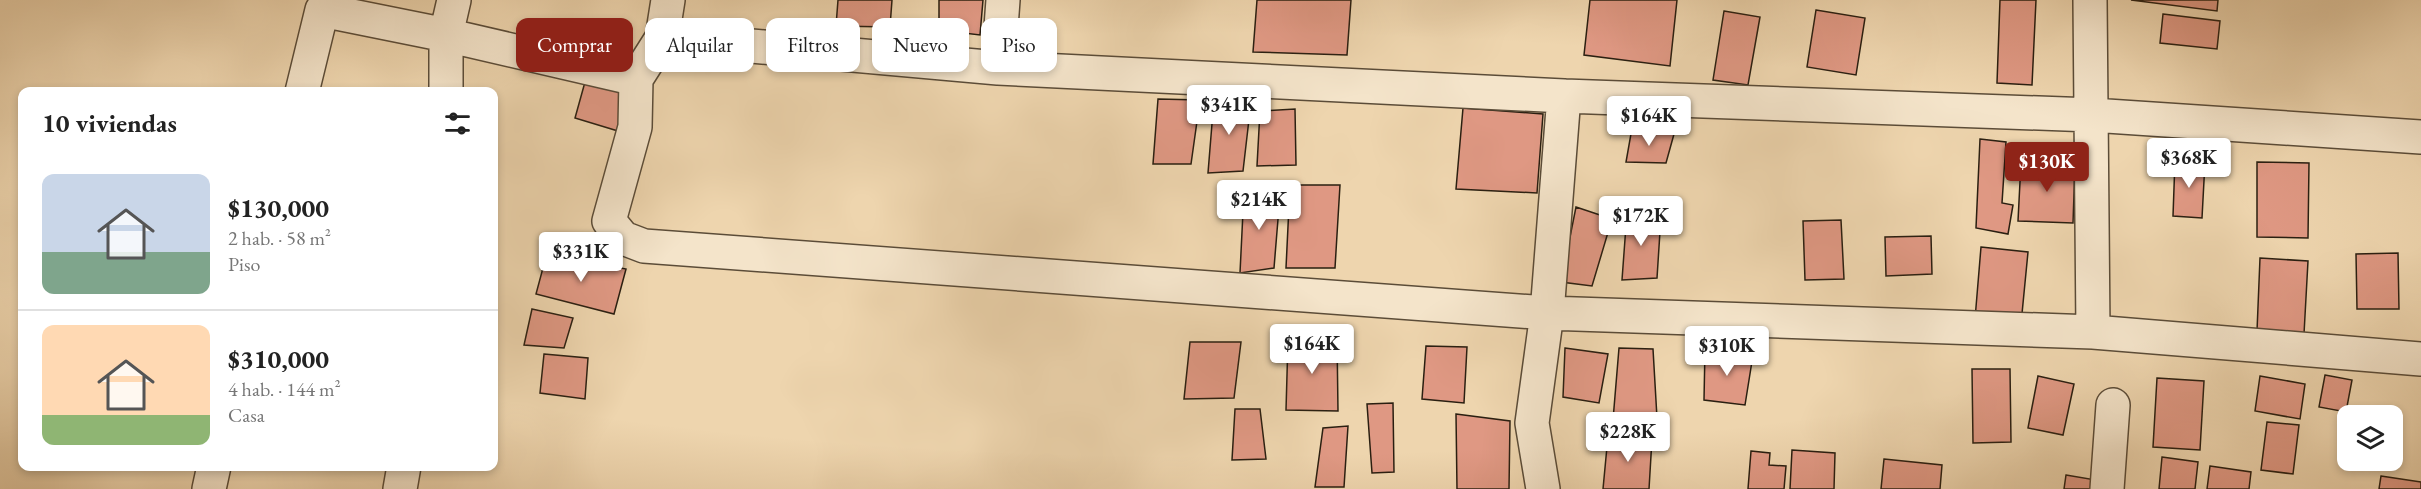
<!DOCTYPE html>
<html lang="es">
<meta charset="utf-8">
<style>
body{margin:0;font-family:"EB Garamond",serif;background:#f2f2f2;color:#222;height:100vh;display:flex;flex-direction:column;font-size:22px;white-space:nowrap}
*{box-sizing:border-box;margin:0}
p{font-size:20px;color:#767676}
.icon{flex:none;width:33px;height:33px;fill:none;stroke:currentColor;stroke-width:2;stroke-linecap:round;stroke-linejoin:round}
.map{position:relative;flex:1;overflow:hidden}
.side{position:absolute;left:18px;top:87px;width:480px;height:384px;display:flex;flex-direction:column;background:#fff;border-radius:12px;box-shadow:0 3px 9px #0003}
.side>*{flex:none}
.hud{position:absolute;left:516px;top:18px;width:570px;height:54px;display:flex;gap:12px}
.fabs{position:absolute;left:2337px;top:405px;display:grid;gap:12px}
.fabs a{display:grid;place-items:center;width:66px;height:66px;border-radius:12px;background:#fff;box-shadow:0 3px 9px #0003;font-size:30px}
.price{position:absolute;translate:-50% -51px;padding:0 14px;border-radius:6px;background:#fff;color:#222;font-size:20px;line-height:39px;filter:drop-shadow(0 2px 3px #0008)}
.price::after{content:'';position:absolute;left:50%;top:36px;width:18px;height:14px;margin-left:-9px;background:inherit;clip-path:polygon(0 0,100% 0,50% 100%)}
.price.current{background:#8f2418;color:#fff}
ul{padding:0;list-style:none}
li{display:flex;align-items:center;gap:18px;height:150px;padding:0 24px}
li+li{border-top:2px solid #e0e0e0}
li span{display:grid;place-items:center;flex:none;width:168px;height:120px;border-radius:12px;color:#555}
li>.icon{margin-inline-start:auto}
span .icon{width:72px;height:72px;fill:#fffc;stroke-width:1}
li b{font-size:26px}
h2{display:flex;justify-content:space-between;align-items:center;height:72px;padding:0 24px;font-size:26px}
.pill{padding:0 21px;border-radius:12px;background:#fff;box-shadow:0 3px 9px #0003;font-size:21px;line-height:54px}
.pill.current{background:#8f2418;color:#fff}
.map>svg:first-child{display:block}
.building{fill:#df9883;stroke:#2a1f11;stroke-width:1.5}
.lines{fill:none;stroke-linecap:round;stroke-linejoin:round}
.minor-casing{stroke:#5b4c38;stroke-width:36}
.minor{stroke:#f4e4ca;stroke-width:33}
</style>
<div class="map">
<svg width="2421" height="489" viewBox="0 0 2421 489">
<rect width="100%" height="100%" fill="#eed5ae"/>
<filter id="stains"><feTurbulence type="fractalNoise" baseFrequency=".00333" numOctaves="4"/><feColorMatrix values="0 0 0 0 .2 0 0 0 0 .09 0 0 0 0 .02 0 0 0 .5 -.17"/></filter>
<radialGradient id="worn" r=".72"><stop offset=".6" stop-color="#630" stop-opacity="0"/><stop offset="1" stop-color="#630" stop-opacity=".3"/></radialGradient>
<path class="building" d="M838,0H892L890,27L836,26Z
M939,0H983L980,35L939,30Z
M1257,0H1351L1347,55L1253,52Z
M1590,0H1677L1670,66L1584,55Z
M2000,0H2036L2032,85L1997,83Z
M2131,0H2218L2217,11Z
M1816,10L1865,18L1856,75L1807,67Z
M1724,11L1760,17L1748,85L1713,80Z
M2163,14L2220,21L2217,49L2160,43Z
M585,82L629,95L618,131L575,118Z
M1158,99L1200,100L1191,164H1153Z
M1214,99L1251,102L1243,171L1208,173Z
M1463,108L1543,114L1537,193L1456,189Z
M1295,109L1296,165L1257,166L1260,111Z
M1632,128L1674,134L1666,163L1626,162Z
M1980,139L2006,142L2002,203L2013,205L2008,234L1976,228Z
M2175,160L2205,162L2202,218L2173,216Z
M2021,162L2075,165L2073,223L2018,221Z
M2257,162L2309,163L2308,238L2257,237Z
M1290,185H1340L1335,268H1286Z
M1244,191L1280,195L1274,268L1240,273Z
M1576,207L1612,219L1592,286L1561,282Z
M1627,212L1661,216L1657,278L1622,280Z
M1841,220L1844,279L1805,280L1803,221Z
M1931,236L1932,274L1886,276L1885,237Z
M1981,247L2028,252L2021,324L1975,319Z
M547,253L626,269L614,314L536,294Z
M2398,253L2399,309H2357L2356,254Z
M2260,258L2308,261L2304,334L2257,331Z
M532,309L573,318L564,348L524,345Z
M1337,337L1338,411L1286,410L1288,340Z
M1190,342H1241L1234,398L1184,399Z
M1426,346L1467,347L1464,403L1422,399Z
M1565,348L1608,354L1599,403L1563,397Z
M1619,348L1653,349L1657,418L1613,420Z
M1705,349L1753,355L1745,405L1704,400Z
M544,354L588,358L585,399L540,393Z
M1972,369H2010L2011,442L1973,443Z
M2325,375L2352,380L2346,412L2319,407Z
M2038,376L2074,384L2063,435L2028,428Z
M2260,376L2305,384L2300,419L2255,411Z
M2157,378L2204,381L2200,450L2153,447Z
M1393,403L1394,472L1372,473L1367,404Z
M1235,409H1260L1266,459L1232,460Z
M1456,414L1510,421L1509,489H1457Z
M2267,422L2299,425L2293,474L2261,470Z
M1348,426L1344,487H1315L1323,428Z
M1608,436L1652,439L1649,489H1603Z
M1792,450L1835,453L1834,489H1790Z
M1751,451L1770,453L1769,465L1786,466L1784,489H1748Z
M2162,457L2198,462L2195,489H2159Z
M1884,459L1942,465L1940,489H1881Z
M2210,466L2251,472L2249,489H2207Z
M2066,475L2096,480L2095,489H2064Z
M2381,476L2421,482V489H2379Z"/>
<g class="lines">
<g class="minor-casing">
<path id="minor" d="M668,0L662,38L636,79L635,127L609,221L623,238L644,246L1547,313L2093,332L2421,359
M2090,0L2093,332
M662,38L998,68L1564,96L2092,115L2421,137
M998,68L1003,0
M302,92L322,10L446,35L636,79
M446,92V35L454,0
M209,489L214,466
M400,489L404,466
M1543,489L1532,423L1547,313L1564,96
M2107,489L2113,405"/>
</g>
<use href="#minor" class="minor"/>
</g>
<rect width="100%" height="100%" filter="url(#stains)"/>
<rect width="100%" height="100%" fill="url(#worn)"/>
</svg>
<div class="fabs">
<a><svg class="icon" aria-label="layers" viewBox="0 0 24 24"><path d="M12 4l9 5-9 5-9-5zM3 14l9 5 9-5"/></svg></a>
</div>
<b class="price" style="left:1229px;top:136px">$341K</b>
<b class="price" style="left:1649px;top:147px">$164K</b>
<b class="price" style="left:2189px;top:189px">$368K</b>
<b class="price current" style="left:2047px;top:193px">$130K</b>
<b class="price" style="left:1259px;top:231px">$214K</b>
<b class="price" style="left:1641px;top:247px">$172K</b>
<b class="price" style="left:581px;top:283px">$331K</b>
<b class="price" style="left:1312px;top:375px">$164K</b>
<b class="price" style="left:1727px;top:377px">$310K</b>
<b class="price" style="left:1628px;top:463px">$228K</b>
<div class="hud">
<a class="pill current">Comprar</a>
<a class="pill">Alquilar</a>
<a class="pill">Filtros</a>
<a class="pill">Nuevo</a>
<a class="pill">Piso</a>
</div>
<section class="side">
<h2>10 viviendas<svg class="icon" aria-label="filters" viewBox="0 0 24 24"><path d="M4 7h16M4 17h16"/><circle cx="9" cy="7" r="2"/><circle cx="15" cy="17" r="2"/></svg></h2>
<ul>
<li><span style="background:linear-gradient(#c9d6e8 65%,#7fa58c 0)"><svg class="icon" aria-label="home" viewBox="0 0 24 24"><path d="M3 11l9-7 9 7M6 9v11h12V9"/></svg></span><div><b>$130,000</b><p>2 hab. · 58 m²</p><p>Piso</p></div></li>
<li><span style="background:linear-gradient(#ffd9b3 75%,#8fb573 0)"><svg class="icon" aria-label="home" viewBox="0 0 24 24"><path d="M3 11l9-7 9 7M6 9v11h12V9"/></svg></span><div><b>$310,000</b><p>4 hab. · 144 m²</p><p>Casa</p></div></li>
</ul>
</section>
</div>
